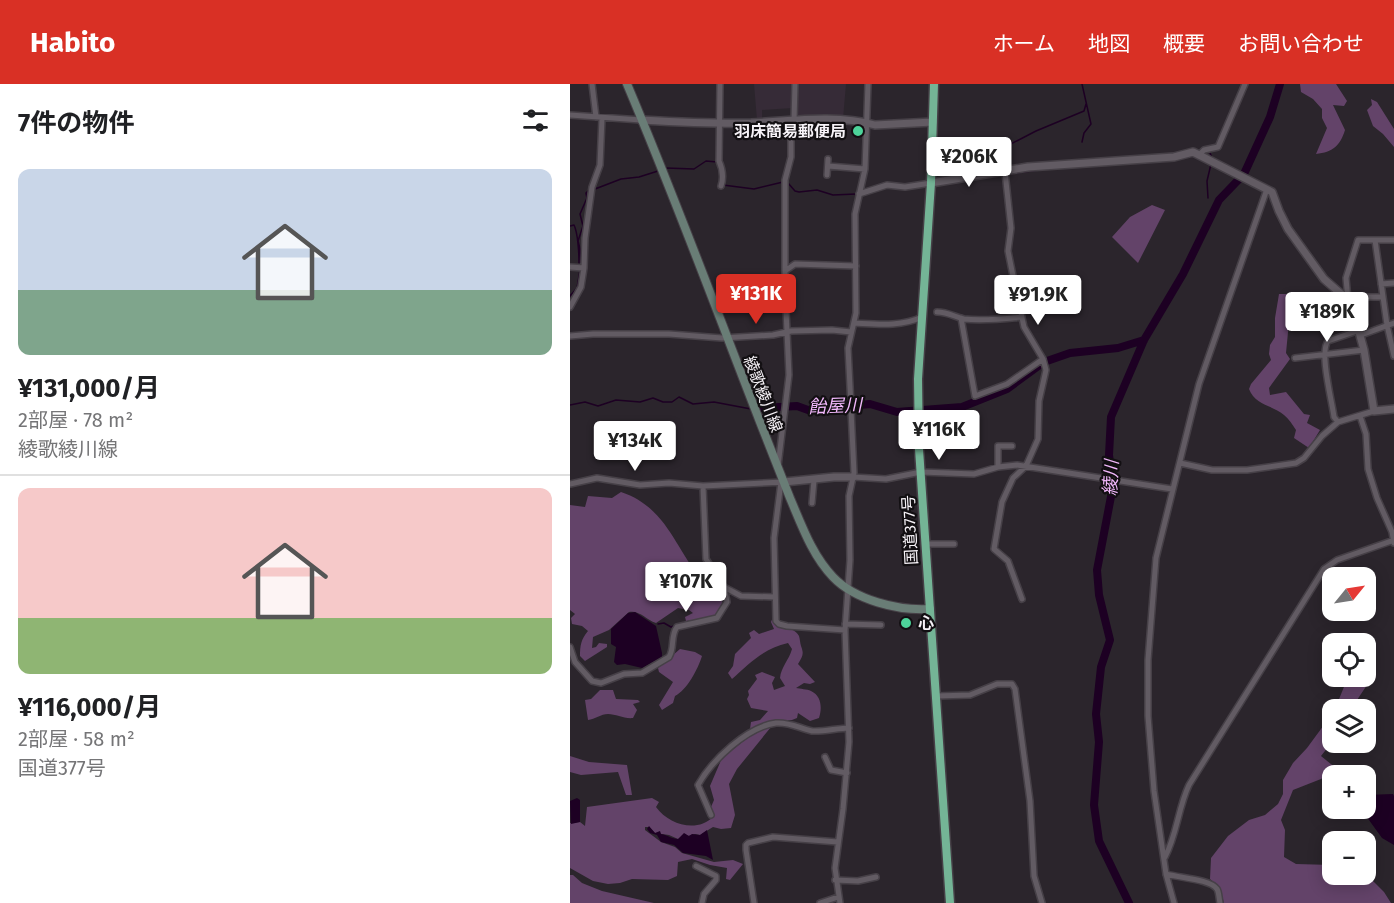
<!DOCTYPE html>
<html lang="ja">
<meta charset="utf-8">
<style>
body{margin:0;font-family:"Fira Sans","Noto Sans JP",sans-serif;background:#f6f6f6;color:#202124;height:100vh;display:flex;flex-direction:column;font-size:22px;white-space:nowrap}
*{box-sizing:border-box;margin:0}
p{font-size:20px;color:#757577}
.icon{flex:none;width:33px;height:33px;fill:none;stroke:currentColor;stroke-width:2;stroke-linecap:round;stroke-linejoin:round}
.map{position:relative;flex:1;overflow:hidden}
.panel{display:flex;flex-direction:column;background:#fff;width:570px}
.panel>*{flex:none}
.needle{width:39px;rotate:60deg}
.controls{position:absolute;left:752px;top:483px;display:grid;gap:12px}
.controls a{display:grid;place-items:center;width:54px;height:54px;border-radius:12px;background:#fff;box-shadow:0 3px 15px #0003;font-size:30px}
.price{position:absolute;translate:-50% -51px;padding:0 14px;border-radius:6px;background:#fff;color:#222;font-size:20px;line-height:39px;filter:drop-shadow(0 2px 3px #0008)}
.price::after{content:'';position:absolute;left:50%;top:36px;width:18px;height:14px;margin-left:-9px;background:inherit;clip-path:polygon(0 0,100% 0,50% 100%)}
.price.active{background:#d93025;color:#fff}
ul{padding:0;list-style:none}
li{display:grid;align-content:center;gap:12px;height:318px;padding:0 18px}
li+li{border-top:2px solid #e0e0e0}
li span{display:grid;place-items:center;height:186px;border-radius:12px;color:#555}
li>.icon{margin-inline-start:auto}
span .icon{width:108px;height:108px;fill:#fffc;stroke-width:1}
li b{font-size:26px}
h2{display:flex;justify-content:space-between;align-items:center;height:72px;padding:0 18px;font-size:26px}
header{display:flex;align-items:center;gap:36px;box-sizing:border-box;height:84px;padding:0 30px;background:#d93025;color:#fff}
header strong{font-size:28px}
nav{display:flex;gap:33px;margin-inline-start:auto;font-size:21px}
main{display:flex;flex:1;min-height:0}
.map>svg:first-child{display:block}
.built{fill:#362b37}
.green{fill:#634369}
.water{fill:#1d0023}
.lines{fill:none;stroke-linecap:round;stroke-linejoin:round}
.stream{stroke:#1d0023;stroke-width:1.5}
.river{stroke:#1d0023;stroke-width:8}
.minor-casing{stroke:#464047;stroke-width:8}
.tertiary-casing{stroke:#464047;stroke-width:10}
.secondary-casing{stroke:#464047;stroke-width:10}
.trunk-casing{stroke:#464047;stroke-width:11}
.minor{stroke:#625b63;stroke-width:5}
.tertiary{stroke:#625b63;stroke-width:7}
.secondary{stroke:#697d76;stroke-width:8}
.trunk{stroke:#74b496;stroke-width:8}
.poi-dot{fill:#4dd39a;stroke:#120f12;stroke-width:2}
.labels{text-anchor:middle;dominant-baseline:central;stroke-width:4.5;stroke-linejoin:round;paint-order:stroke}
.poi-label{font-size:16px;font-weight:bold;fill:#f7f3f8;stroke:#120f12;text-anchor:end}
.street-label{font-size:16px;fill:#f7f3f8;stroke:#120f12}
.water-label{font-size:18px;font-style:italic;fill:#f2b8fc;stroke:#120f12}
</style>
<header>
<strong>Habito</strong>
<nav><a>ホーム</a><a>地図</a><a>概要</a><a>お問い合わせ</a></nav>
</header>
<main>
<section class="panel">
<h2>7件の物件<svg class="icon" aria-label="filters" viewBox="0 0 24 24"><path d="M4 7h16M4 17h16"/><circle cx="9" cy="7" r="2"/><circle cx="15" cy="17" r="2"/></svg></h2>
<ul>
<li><span style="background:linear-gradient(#c9d6e8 65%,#7fa58c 0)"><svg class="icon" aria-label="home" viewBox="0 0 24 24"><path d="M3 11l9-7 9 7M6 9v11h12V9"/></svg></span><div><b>¥131,000/月</b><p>2部屋 · 78 m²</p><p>綾歌綾川線</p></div></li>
<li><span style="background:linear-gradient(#f6c9c9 70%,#8fb573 0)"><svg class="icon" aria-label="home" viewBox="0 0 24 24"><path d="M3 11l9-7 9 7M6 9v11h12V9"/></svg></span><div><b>¥116,000/月</b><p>2部屋 · 58 m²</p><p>国道377号</p></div></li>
</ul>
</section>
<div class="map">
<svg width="824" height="819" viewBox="0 0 824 819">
<rect width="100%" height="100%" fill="#2b252c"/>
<path class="built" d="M184,0H223V24L192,26V35L187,36Z
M226,0H276L273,35H226Z"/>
<path class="green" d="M730,0H766L777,17L774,22L763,21L775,46C770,62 763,68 746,70L757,44L752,34V25L743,15L731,8Z
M801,15L807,18L824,45V63L813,50L803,42L797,26L802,21Z
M582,121L595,126L568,179L542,153L560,133Z
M763,209L764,211L725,223L719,238L716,269L720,275L699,304L700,311L716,308L734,330L740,331L737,339L750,346L739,364L724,354L726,346C722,340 719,335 714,331C702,321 685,321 679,305L681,300L701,276L699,270L700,261L705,253V234L709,210H731L738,214Z
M51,408C96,423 104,462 131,495L142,494C148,501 149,503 151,511C158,535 134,534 116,537L115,533L123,529L119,526L108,524L86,539C76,536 70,526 59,528L39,546L23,553L22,564L26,563L29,559L37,560V563L15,577L10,572C10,562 11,555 18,547L12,542L2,540L1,534L5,530L0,526V421L15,423L18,412L42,414Z
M203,533C208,550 223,540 229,552C230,555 230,559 231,562C234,570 233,572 228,580L245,598L240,600L234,599L226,604C230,605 237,605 241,607C252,612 252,625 249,634L240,637L228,629L227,634L222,636L198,637L180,645L181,638L190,636L198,627L181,624L177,615L179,611L178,607L187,595L185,591L192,588L205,593L202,599L204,606L215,602L210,594C211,583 219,576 222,565L218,559C194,564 180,579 162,595L158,589L163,582L165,570L181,554L179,549L184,546L189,550L204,545L201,538Z
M110,565L125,568L132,572C128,585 117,606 105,612L103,619L92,626L89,621L103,598L89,588L88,584Z
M795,579L797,601L781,625H765L778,593L795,592Z
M30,606H43L46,615L68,616L70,618L63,620L67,626L63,634C54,635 46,630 38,630C31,630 25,635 18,636L15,616L21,615Z
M762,630V658L751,672L767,685L751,695L723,706L711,736L715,746L714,773L726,780L762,781V790L795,789L814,808L821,819H654L650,804L640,795L641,774L658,752L679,736L695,731L708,720L713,710V696L723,679L737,664Z
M201,643L167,685L159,700L165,731L161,744L151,745L143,743L130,751L125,750L108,755L99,751L85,749L79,743H75V746L91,758L105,763L112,769L144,778L163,776L173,780L160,796L156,795L157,784L140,781L122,775L108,778L107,792L98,796L62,795L50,799L38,800L23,797L0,784V739L10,738L15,742L17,723L82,714L89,718L86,723C99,741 127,749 143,733L141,723L144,716L140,702L152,674L185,648Z
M0,672L19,678L57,681L62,711H56L48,688L11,691L0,688Z
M0,791H3L12,799L32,807L84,819H0Z"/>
<path class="water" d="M65,528L86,542L92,569V573L72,584L55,580L47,581L44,578L46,563L41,560V545L58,529Z
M823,710L824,712V761L812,754L791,725L795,724V711Z
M7,714L10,716V738L1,740L0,717Z
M79,742L85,749L90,747L91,750C98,751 102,755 108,755L114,749L119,752L122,750L130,751L137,746L143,776L136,772L113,769L104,761L91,758L87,751L80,749L77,745Z"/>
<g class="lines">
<path class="stream" d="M512,0L521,40L514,49L512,58
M640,69L643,76
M606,76L622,72
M537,81L601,77
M96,84L124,85L136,77L147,78
M431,85L429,69L431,65L466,47L514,27L516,20
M439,90L476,85
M400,96L434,91
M218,99L225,107L229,108L247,106L263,111L286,110
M153,101L184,105L213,98
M25,105L51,95L69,93L88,87
M638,114L637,97L641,80
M0,142L4,141C8,149 9,170 9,179
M11,181L10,165L8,157L13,142L10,130L17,114L16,109L20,105
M0,212L7,204L10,186
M0,321L15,318L28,322L46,316L70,318L83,314L93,318H102L109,313L123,320L144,318L181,325
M88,540L94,539L101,543L115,538"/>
<path class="river" d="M477,277L500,269L548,264L574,256
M191,324L227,322L238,326L300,320L327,328L392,323L437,305L471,280
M559,819L529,757L524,721L529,658L526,630L531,583L540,556L529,511L527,486L543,402L539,371L541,333L574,256L613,190L649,116L674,90L700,33L710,0"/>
<g class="minor-casing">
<path id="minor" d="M22,0L26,33
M150,0L149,77C153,86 154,93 151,102
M0,31L71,36
M224,37L225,0
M629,71L634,66L648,63L675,0
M258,82L295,85
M435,88L441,144L438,167L442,187L454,243L473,275L476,286L469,317L468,355L456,382L443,394L432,418L424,465L438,477L452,515
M257,91L258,75
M289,110L317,101L335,103L361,99
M805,156L817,241L824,272
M0,183L14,184
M215,187L225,180L286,182
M811,200L824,199
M812,213H786L778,216L776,194L788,156H824
M0,223L11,203L14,184L15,154L22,103L30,81L32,34
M367,228C378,228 385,233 394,235C413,237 433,235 452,233
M391,234L405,312L437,300L473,275
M284,239C306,240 331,243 352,233
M791,251L824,239
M0,252L23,250H99L152,254L203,251L221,247L262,246L281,248
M725,274L794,266
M281,322L278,264L286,229L285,130L295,85L298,0
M790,332L796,350L798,385L807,414L822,448L824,459
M768,338L764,333C762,317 749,268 758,257L790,246
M610,379L642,386H677L726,379L734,374L752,352L768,338L804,327
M208,382L219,291L215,204V96L221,73V37
M428,383V362H442
M283,393L316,395L351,388L404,390L428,383L447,381L602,405
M211,398L204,454L206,537L209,540L217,542L275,546
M0,400L27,394L70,401L99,399L133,402L214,398
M242,419L244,396
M356,460H384
M154,503L171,512L205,513
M275,540L311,541
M0,563L5,578L22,597L31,599L54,590L72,589L99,573C105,564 100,552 107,543L147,534L157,518L154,503L136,475L133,402
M366,612L400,611L427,600H442L445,605L460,717L464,792L472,819
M255,673L261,686L277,689
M141,731L128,701C142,676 177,643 206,639C220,638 229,644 242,647C253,648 268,644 279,644
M595,773C607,751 608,724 619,701L754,485L767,476L824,456
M126,782L146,792V796L134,810L132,819
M596,790C610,794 640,795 647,805C649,808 649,815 650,819
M265,796L288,797L306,793
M184,819L176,766V761L178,759L203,753L268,758
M250,819L268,813
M270,819L265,784L273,725L279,658L275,546L280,476L279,412L284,389L281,325
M604,819L596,790L584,707L578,632V576L586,474L629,300L697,105"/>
</g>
<g class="tertiary-casing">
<path id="tertiary" d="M71,36C108,38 145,40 181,39C221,37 266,30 305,41L363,38
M361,99L458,83L604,73L623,68L629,71L702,108L709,127L718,145L754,195L778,216L783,226L794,266L804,327L824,325
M281,322V325
M214,398L264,393H283"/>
</g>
<g class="secondary-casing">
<path id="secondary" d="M57,0C104,111 146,225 190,338C200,363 210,389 220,414C232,442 242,471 263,493C285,516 328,527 360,525"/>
</g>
<g class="trunk-casing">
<path id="trunk" d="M364,0L361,99L348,295L349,365L380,819"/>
</g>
<use href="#minor" class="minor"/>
<use href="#tertiary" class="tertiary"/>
<use href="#secondary" class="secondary"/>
<use href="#trunk" class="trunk"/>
</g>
<g class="poi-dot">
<circle cx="288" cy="47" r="6"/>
<circle cx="336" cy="539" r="6"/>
</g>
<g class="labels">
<g class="poi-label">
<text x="276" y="47">羽床簡易郵便局</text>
<text x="348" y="539" text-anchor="start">心</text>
</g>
<g class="street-label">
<text transform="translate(193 310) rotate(69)">綾歌綾川線</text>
<text transform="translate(340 446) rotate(-93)">国道377号</text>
</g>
<g class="water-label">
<text transform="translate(265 322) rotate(-2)">飴屋川</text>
<text transform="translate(541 394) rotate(-87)">綾川</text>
</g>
</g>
</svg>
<div class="controls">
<a><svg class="needle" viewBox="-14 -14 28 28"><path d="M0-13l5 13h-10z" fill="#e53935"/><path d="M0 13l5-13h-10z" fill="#757577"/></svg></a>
<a><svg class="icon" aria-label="locate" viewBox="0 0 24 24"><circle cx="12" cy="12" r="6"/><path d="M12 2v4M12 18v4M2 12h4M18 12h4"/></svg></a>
<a><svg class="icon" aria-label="layers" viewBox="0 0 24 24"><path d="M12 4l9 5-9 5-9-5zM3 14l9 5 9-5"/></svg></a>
<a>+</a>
<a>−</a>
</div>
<b class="price" style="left:399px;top:104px">¥206K</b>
<b class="price active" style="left:186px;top:241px">¥131K</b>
<b class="price" style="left:468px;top:242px">¥91.9K</b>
<b class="price" style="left:757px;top:259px">¥189K</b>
<b class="price" style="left:369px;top:377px">¥116K</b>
<b class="price" style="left:65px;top:388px">¥134K</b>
<b class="price" style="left:116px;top:529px">¥107K</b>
</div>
</main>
